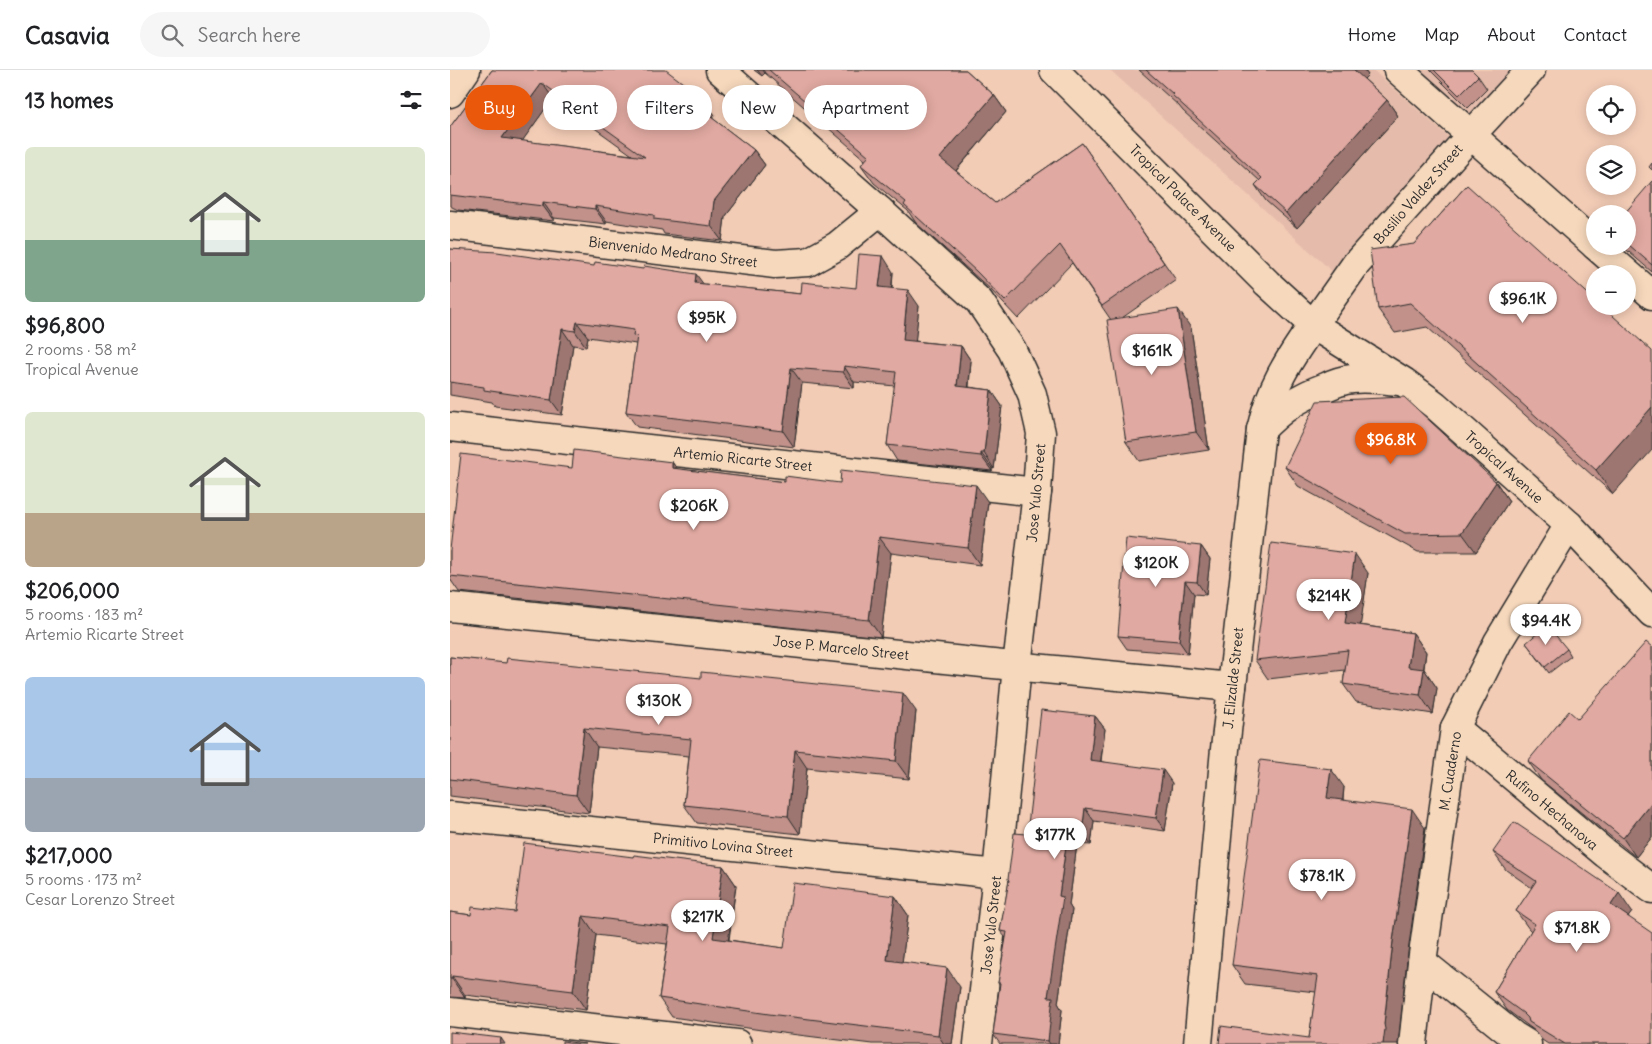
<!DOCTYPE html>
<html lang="en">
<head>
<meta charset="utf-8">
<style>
	:root { --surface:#fff; --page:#f6f6f6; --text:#202124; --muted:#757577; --line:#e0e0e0; --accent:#ea580c }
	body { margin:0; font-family:Delius,sans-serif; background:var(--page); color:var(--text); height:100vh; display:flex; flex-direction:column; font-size:19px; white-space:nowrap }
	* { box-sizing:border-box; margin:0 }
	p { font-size:16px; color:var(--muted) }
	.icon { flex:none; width:28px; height:28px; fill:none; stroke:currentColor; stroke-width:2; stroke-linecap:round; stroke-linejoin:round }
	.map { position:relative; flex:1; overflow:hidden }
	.panel { display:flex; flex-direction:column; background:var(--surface); width:450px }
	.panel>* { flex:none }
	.guide { position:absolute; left:15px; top:15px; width:475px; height:45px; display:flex; gap:10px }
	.fabs { position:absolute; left:1136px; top:15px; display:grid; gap:10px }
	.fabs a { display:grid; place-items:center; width:50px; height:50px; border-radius:50%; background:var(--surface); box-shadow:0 2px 12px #0003; font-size:25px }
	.price { position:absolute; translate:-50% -42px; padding:0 11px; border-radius:18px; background:#fff; color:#222; font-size:16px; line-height:32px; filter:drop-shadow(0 1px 2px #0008) }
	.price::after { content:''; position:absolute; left:50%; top:30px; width:15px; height:11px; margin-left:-8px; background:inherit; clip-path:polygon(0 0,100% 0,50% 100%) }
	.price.selected { background:var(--accent); color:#fff }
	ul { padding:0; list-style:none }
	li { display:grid; align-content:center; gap:10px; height:265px; padding:0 25px }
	li span { display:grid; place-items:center; height:155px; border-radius:8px; color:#555 }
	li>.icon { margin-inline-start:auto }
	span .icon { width:90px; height:90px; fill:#fffc; stroke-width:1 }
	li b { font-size:21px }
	h2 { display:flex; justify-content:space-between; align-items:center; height:60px; padding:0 25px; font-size:21px }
	.pill { padding:0 18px; border-radius:22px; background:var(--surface); box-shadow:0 2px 12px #0003; font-size:18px; line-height:45px }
	.pill.selected { background:var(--accent); color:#fff }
	header { display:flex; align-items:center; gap:30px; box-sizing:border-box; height:70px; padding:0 25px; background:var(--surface); border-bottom:1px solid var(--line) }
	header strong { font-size:24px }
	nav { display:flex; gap:28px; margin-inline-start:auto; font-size:18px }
	.search { width:350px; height:45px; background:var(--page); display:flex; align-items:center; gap:12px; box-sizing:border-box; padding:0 18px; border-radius:28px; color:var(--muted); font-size:19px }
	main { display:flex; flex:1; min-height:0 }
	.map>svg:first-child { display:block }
	.built { fill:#e5bcab }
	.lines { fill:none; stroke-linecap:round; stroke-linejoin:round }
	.street-casing { stroke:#2b2b2b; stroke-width:31 }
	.secondary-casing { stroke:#2b2b2b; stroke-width:31 }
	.street { stroke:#f6d8bc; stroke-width:28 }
	.secondary { stroke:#f6d8bc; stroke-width:28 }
	.wall { fill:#c1918a; stroke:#2b2b2b; fill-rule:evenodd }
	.shaded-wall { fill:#9d7671; stroke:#2b2b2b }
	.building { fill:#e0a9a1; stroke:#2b2b2b; fill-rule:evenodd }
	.labels { text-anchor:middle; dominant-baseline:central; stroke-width:4.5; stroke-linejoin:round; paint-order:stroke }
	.street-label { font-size:14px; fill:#2b2b2b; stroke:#f6d8bc }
</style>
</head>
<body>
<header>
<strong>Casavia</strong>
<div class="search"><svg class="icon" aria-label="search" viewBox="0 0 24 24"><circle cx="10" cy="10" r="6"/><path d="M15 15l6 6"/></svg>Search here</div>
<nav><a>Home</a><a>Map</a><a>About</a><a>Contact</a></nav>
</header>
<main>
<section class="panel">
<h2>13 homes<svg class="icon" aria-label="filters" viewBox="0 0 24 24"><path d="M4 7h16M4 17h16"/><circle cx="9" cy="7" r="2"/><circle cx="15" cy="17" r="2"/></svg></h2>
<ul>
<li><span style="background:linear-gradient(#dfe7d0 60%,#7fa58c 0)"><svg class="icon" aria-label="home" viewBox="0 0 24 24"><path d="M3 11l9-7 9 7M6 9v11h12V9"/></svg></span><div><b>$96,800</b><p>2 rooms · 58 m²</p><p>Tropical Avenue</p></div></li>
<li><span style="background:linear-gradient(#dfe7d0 65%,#b9a48a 0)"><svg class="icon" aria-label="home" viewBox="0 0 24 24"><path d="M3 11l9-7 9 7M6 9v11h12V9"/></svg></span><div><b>$206,000</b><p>5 rooms · 183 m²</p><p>Artemio Ricarte Street</p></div></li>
<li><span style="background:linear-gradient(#a9c7e8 65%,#9aa5b1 0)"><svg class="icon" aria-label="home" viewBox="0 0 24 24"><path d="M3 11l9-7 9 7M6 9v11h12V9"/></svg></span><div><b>$217,000</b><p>5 rooms · 173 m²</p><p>Cesar Lorenzo Street</p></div></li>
</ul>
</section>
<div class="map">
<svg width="1202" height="974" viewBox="0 0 1202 974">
	<rect width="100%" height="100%" fill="#f3ccb6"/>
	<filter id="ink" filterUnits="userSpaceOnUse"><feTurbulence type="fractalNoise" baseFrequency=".02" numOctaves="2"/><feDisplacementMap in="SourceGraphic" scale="10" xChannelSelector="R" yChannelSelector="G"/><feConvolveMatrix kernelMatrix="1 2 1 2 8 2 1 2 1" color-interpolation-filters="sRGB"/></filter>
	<g filter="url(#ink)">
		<g class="built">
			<path d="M660,0H923L1003,71L885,204Z"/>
			<path d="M965,0H1061L1019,49Z"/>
		</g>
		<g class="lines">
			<defs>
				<g id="street">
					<path d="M270,0L430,141L529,231L562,280L582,324L591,363L587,422L567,596L547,804L528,974"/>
					<path d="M604,0L817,213L863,255L906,194L1021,65L1081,0"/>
					<path d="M948,0L1145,175"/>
					<path d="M0,23L16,0"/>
					<path d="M0,155L325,194L358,192L387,176L430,141"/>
					<path d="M1146,176L1202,225"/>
					<path d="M0,357L587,422"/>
					<path d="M0,537L533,593L782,617"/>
					<path d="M1005,658L1156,784L1202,819"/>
					<path d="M0,746L547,804"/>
					<path d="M972,892L1064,966L1077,974"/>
					<path d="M0,942L287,974"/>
					<path d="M963,974L972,892L1005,658L1048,572L1119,455"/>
				</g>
				<g id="secondary">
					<path d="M811,360C831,339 849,327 876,317C884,313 893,310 902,309C918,307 934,310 949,311"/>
					<path d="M748,974L775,679L811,360C820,318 839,289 863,255L954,312L985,335L1119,455L1202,543"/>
				</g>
			</defs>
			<use href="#street" class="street-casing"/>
			<use href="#secondary" class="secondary-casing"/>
			<use href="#street" class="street"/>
			<use href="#secondary" class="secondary"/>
		</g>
		<g class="wall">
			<path d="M42,0L265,45L262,48L304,80L315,95L275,147L272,171L214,164L212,160L156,151V154L104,148V151L8,140L0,136V57ZM103,28L182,85L72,71Z"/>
			<path d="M304,0H516L544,25L556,42L506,101L545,133L632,73L726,210L672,248L741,258L759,380L689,391L676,372L661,250L622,193L568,249L540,219L466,153L458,141L424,113L411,95L415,90L315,3L312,6Z"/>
			<path d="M689,0H914L918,5L914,9L937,30L948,46L847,158L816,131L805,115L810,111L733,41L729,36Z"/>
			<path d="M980,0H1022L1028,6L1037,19L1018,38Z"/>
			<path d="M1202,111V202L1172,176H1178V144Z"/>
			<path d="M1017,115L1163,424L977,257L945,263L928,239L964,174Z"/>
			<path d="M0,179L253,214L351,224L406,218L443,202L442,219L469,236L465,271L511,276L521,291L519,317L541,320L552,336L544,399L542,398V401L447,391L437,375L445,316L404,312V318L352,313L344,377L187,357L176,342L186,274L138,267L136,277L123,275L112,345L45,336L42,332L0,325Z"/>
			<path d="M222,392L227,399L335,412L538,432L530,495L441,483L431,567L9,522L0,509V480L122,398Z"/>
			<path d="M835,397L1046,412L1059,431L1026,482H968L848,416Z"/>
			<path d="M751,476L760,489L756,525L744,524L738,584L677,579L668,566Z"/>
			<path d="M918,503L910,555L963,563L976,582L974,599L987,618L983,644L906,632L893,614L895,600L818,609L805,590Z"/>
			<path d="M1076,573L1117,579L1121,586L1099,603Z"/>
			<path d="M1202,577V767L1186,787L1091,710L1078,691L1128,649Z"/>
			<path d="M0,587L466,641L459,709L357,698L350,764L247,753L234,735L239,686L147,677L139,743L0,726Z"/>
			<path d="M645,646L655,659L651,691L722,713L715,761L644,751L641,775L627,774L619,835L622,840L608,933L612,940L608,974H550L543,964L549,915L548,913L556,868L550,861L559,811L558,809L577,764Z"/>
			<path d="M894,717L893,730L975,758L957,890L947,972L859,968L866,922L795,914L782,895Z"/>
			<path d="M1043,782L1182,842L1178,847L1202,974H1098L1092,970L1085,961L1057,940L1044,922L1081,861L1079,859L1066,841L1082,818L1056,800Z"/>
			<path d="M183,787L273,796L286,815L279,870L334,878L445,826L458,845L452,892L510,917L502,974H422L332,963L222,947L209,928L217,874L146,865L136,940L15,925V928L0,927V842L21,845L65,842Z"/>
		</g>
		<g class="shaded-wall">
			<path d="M307,0H313L315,3L312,6Z"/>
			<path d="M903,0H914L918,5L911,12Z"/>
			<path d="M92,13L103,28L63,84L52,68Z"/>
			<path d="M544,25L556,42L502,105L490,88Z"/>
			<path d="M254,29L265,45L259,52L248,37Z"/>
			<path d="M937,30L948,46L847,158L836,143Z"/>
			<path d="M304,80L315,95L275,147L272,171L261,156L264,131Z"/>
			<path d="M93,132L104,148V151L93,136Z"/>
			<path d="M145,136L156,151V154L145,139Z"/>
			<path d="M433,186L443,202L440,233L429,217Z"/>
			<path d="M246,204L257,219L245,213Z"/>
			<path d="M458,220L469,236L464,285L453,270Z"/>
			<path d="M728,239L741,258L759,380L746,362Z"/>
			<path d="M127,252L138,267L136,277L125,261Z"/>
			<path d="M112,259L123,275L112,345L101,330Z"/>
			<path d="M511,276L521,291L517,331L507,316Z"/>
			<path d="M394,296L404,312V318L393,302Z"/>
			<path d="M341,298L352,313L344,377L333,361Z"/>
			<path d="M541,320L552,336L544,399L534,383Z"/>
			<path d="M1202,337V380L1163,424L1146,400Z"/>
			<path d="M531,383L542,398V401L531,386Z"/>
			<path d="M222,392L234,409L222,398Z"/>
			<path d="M1046,412L1059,431L1026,482L1012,463Z"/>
			<path d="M526,415L538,432L530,495L518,478Z"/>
			<path d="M429,467L441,483L431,567L419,550Z"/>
			<path d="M751,476L760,489L756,525L747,512Z"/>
			<path d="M905,484L918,503L908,572L895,553Z"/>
			<path d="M735,511L744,524L738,584L729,571Z"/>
			<path d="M963,563L976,582L971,616L958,597Z"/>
			<path d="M974,599L987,618L983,644L970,625Z"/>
			<path d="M453,623L466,641L459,709L446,691Z"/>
			<path d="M645,646L655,659L649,703L640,690Z"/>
			<path d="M134,658L147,677L139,743L126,725Z"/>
			<path d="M345,680L357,698L350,764L338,746Z"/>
			<path d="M881,699L894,717L891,747L877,728Z"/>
			<path d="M713,700L722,713L715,761L706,748Z"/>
			<path d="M1202,732V767L1186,787L1173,768Z"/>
			<path d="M635,738L644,751L641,775L632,763Z"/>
			<path d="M962,739L975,758L957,890L948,974H933L934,954L943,871Z"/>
			<path d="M618,761L627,774L619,835L622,840L608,933L612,940L608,974H600L598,971V927L609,826Z"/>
			<path d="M273,796L286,815L276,887L263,868Z"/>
			<path d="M1169,823L1182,842L1174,853L1161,835Z"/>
			<path d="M445,826L458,845L450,909L437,890Z"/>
			<path d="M133,846L146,865L136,940L123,921Z"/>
			<path d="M497,898L510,917L502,974H494L488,965Z"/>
			<path d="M2,906L15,925V928L2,909Z"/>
			<path d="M51,968L55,974H50Z"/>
		</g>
		<g class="building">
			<path d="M42,0H216L254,29L248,37L304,80L264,131L261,156L204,149V145L145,136V139L93,132V136L0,125V57ZM92,13L195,87L52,68Z"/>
			<path d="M319,0H516L544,25L490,88L545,133L632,73L714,193L652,236L610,175L555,231L527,202L454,135L456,132L411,95L419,86Z"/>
			<path d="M696,0H904L937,30L836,143L805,115L812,108L722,25L723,24Z"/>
			<path d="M984,0H1022L1028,6L1009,25Z"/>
			<path d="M1202,93V100L1199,97Z"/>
			<path d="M1202,111V195L1178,174V144H1174Z"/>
			<path d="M1017,115L1145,230V236H1152L1202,281V337L1146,400L960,233L928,239L920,180L964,174Z"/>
			<path d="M0,179L47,182L144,196L145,192L193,199L194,196L246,204L245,213L351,224L352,212L406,218L409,184L433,186L429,217L458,220L453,270L511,276L507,316L541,320L534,383H531V386L437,375L446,302L394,296L393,302L341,298L333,361L176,342L187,266L183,265L184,260L127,252L125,261L112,259L101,330L34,320V317L0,312Z"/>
			<path d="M728,239L746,362L676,372L657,250Z"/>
			<path d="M954,327L1046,412L1012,463L955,464L835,397L867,331Z"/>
			<path d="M124,380L222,392V398L335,412V406L390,413L391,400L526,415L518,478L429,467L419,550L0,506V480L11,384L122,398Z"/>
			<path d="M676,468L751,476L747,512L735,511L729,571L668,566Z"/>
			<path d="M821,473L905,484L895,553L963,563L958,597L974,599L970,625L893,614L898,580L805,590Z"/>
			<path d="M1097,555L1117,579L1095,597L1076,573Z"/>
			<path d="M1196,572L1202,577V732L1173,768L1078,691L1119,641L1128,649Z"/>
			<path d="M0,587L56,593L57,588L251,608V602L453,623L446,691L345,680L338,746L234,735L241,669L134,658L126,725L0,709Z"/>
			<path d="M591,640L645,646L640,690L713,700L706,748L635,738L632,763L618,761L609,826L613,827L598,927H603L598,971L543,964L550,913H548L557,862L550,861L559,810L558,809L564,763L577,764Z"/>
			<path d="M810,690L881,699L877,728L962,739L943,871L934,954L935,959L933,974H769L771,956L859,968L868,906L782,895Z"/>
			<path d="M1064,752L1169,823L1161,835L1202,863V974H1115L1079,952L1078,948L1073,943L1044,922L1085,854L1066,841L1086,811L1043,782Z"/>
			<path d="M74,773L183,787L184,785L273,796L263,868L334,878L343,813L445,826L437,890L497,898L488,965L319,944L209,928L220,857L133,846L123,921L2,906V909H0V842L21,845L22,837L65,842Z"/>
			<path d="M0,962L51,968L50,974H0Z"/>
			<path d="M112,971L135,974H112Z"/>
		</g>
	</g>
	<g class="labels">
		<g class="street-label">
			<text transform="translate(968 124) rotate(-49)">Basilio Valdez Street</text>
			<text transform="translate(733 128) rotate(45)">Tropical Palace Avenue</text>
			<text transform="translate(223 182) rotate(7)">Bienvenido Medrano Street</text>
			<text transform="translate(293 389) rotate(6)">Artemio Ricarte Street</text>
			<text transform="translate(1054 397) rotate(42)">Tropical Avenue</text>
			<text transform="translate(586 423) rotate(-85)">Jose Yulo Street</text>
			<text transform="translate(391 578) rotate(6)">Jose P. Marcelo Street</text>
			<text transform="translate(783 608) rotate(-84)">J. Elizalde Street</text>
			<text transform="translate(1000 701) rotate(-81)">M. Cuaderno</text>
			<text transform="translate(1102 740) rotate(40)">Rufino Hechanova</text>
			<text transform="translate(273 775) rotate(6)">Primitivo Lovina Street</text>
			<text transform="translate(541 855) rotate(-84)">Jose Yulo Street</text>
		</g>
	</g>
</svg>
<div class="fabs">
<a><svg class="icon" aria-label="locate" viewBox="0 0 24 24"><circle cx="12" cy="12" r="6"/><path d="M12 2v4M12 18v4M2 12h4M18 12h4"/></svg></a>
<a><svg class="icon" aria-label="layers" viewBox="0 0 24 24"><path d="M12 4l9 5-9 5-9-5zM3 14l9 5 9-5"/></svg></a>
<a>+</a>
<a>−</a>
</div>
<b class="price" style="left:1073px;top:254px">$96.1K</b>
<b class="price" style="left:257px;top:273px">$95K</b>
<b class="price" style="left:702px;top:306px">$161K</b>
<b class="price selected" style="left:941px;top:395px">$96.8K</b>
<b class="price" style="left:244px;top:461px">$206K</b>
<b class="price" style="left:706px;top:518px">$120K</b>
<b class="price" style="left:879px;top:551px">$214K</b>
<b class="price" style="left:1096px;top:576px">$94.4K</b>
<b class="price" style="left:209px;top:656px">$130K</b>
<b class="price" style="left:605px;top:790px">$177K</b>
<b class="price" style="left:872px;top:831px">$78.1K</b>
<b class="price" style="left:253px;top:872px">$217K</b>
<b class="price" style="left:1127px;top:883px">$71.8K</b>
<div class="guide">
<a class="pill selected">Buy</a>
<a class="pill">Rent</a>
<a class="pill">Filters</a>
<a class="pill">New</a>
<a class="pill">Apartment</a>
</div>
</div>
</main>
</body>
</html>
